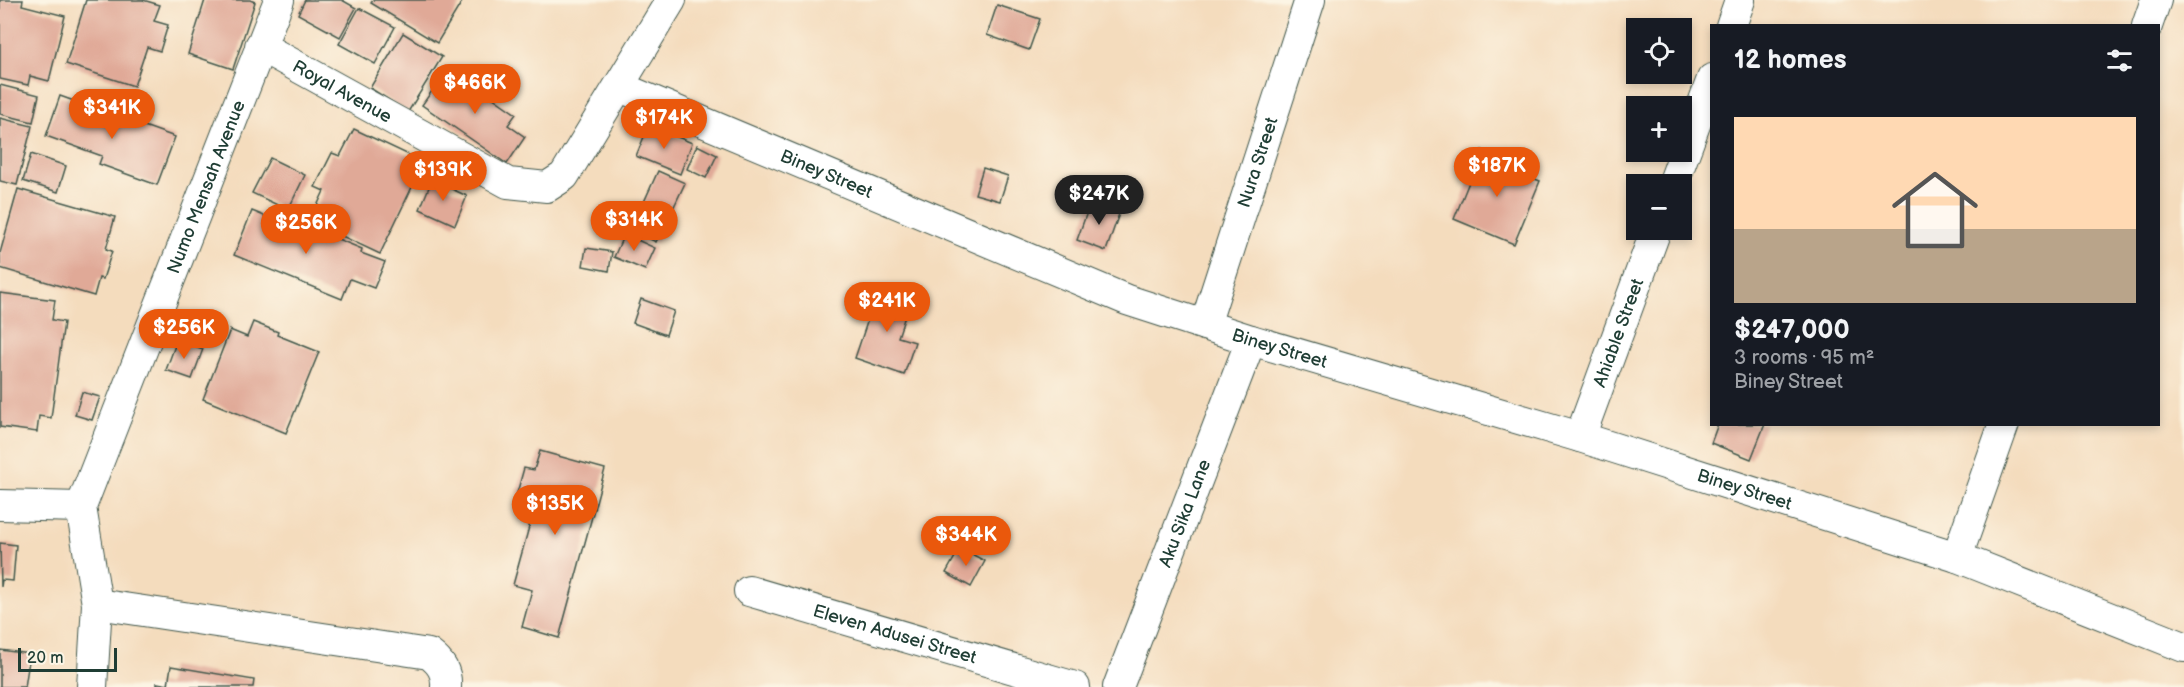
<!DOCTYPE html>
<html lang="en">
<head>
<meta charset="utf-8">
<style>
	:root { --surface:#171b24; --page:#242831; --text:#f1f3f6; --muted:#9ea1a6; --line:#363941; --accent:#ea580c }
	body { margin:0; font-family:"Balsamiq Sans",sans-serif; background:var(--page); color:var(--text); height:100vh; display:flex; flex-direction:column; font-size:22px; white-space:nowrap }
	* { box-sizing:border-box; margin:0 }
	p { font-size:20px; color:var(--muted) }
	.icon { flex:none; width:33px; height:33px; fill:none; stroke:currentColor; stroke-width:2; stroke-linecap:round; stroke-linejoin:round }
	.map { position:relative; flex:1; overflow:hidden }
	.side { position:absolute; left:1710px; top:24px; width:450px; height:402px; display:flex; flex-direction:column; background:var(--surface); border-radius:0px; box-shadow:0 3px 9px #0003 }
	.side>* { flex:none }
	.tools { position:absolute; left:1626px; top:18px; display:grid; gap:12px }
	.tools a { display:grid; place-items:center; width:66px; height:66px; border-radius:0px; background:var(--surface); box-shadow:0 3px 9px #0003; font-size:30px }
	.scale { position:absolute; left:18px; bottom:15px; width:99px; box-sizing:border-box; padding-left:6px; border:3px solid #1f3d34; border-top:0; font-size:16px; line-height:21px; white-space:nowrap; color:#1f3d34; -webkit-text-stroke:4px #fcf5e5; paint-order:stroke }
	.price { position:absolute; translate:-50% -51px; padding:0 14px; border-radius:21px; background:var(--accent); color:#fff; font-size:20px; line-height:39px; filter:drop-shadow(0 2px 3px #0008) }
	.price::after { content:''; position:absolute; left:50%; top:36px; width:18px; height:14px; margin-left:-9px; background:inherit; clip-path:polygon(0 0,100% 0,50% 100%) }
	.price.active { background:#222; color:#fff }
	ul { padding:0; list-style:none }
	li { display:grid; align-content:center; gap:12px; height:318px; padding:0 24px }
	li+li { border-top:2px solid var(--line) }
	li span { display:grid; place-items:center; height:186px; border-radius:0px; color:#555 }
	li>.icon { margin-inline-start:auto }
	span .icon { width:108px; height:108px; fill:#fffc; stroke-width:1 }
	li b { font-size:26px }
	h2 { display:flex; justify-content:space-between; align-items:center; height:72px; padding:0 24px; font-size:26px }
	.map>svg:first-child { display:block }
	.building { fill:#e0a997 }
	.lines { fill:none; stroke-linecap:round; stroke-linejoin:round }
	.minor-casing { stroke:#3f5549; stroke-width:32 }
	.minor { stroke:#fff; stroke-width:30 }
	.labels { text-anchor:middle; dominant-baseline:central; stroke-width:6; stroke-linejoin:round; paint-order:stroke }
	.street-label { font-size:18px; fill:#1f3d34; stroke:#fcf5e5 }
</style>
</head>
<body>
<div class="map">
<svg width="2184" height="687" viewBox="0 0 2184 687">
	<rect width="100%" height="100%" fill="#fcf5e5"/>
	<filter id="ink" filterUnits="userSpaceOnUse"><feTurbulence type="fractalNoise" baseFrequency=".0167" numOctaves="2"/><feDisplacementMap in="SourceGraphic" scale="12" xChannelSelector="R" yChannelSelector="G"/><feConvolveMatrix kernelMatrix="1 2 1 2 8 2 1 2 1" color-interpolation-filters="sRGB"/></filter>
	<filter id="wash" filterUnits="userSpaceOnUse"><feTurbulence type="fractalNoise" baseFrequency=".008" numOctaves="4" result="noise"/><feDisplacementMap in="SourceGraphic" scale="24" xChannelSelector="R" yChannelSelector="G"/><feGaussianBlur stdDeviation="1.35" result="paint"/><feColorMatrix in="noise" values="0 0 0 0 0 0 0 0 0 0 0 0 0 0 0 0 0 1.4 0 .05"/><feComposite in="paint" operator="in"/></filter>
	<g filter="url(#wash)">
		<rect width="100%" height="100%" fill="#f4dcbd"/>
		<g id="blocks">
			<g class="building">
				<path d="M0,0H23L22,5L65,16L49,81L30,76L28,85L0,79Z"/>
				<path d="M86,0H143L160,5L154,21L168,25L160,51L147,47L134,86L66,64Z"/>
				<path d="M205,0H250L255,2L233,69L188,54Z"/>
				<path d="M305,0H342L356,8L340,37L298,14Z"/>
				<path d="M373,0H463L437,43L371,3Z"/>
				<path d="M997,5L1040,19L1029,50L987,35Z"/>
				<path d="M359,8L395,27L375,64L339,44Z"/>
				<path d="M403,33L442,57L408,112L370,88Z"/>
				<path d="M449,67L516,114L508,125L525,137L507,164L422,105Z"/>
				<path d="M0,85L39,95L33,122L0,114Z"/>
				<path d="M60,96L175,137L157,185L99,164L102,156L46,136Z"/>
				<path d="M0,118L32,126L17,185L0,181Z"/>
				<path d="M649,125L692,143L680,174L636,156Z"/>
				<path d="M354,129L424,162L380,254L310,221L324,191L315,187L332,153L340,156Z"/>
				<path d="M697,145L717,155L706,178L687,169Z"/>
				<path d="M1482,150L1520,166L1517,172L1540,181L1514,244L1454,219Z"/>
				<path d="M31,154L66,166L58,192L23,181Z"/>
				<path d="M270,158L305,175L288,210L252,193Z"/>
				<path d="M983,168L1008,176L1000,201L975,194Z"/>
				<path d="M658,171L685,183L670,215L644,202Z"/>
				<path d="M432,180L467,196L455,225L420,209Z"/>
				<path d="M18,189L115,217L106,249L112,251L103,279L99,278L94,296L0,268V253Z"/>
				<path d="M1091,201L1120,211L1106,251L1077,240Z"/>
				<path d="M645,208L667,220L656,242L633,231Z"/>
				<path d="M252,211L274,220L277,214L362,249L361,253L385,262L374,288L350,279L342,299L234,255Z"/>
				<path d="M624,234L655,248L645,270L614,257Z"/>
				<path d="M586,248L612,252L609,271L583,266Z"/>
				<path d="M879,287L911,298L898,337L915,342L904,375L855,358Z"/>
				<path d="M0,293L55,300L52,320L64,322L51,418L39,416L37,432L0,427Z"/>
				<path d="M641,299L674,311L666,335L633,323Z"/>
				<path d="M253,322L278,332L277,335L319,352L286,433L203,399L230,330L247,337Z"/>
				<path d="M177,340L203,349L192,379L166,370Z"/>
				<path d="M82,392L100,397L92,420L75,415Z"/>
				<path d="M1718,424H1765L1751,459L1711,443Z"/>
				<path d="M540,451L605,469L559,638L522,627L532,590L513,585L537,498L517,493L524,468L534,470Z"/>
				<path d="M0,543L16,545L13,581L2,580L1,587Z"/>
				<path d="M960,548L985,561L971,587L946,573Z"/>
				<path d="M0,650L30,654L25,687H0Z"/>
				<path d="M171,666L254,680L253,687H157V683L168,685Z"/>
			</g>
		</g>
	</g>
	<g filter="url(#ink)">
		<use href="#blocks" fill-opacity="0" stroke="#3f5549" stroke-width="1.5"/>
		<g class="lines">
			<defs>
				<g id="minor">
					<path d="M1731,26L1740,0"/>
					<path d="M2147,26L2156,0"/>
					<path id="s1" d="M260,46L508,183L547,187L564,176L671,0"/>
					<path id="s2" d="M620,87L1127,300L1251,340L1580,437L1957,557L2184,647"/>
					<path d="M1673,184L1712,79"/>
					<path id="s3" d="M1205,325L1310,0"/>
					<path id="s4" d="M1580,437L1656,230"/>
					<path d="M0,505L81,507"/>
					<path d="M1957,557L2004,424"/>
					<path id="s5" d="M749,591L1075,687"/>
					<path d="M97,604L429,654C441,663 447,672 446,687"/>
					<path id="s6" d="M92,687L97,604L81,507L279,0"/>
					<path id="s7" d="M1118,687L1251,340"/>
				</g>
			</defs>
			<use href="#minor" class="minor-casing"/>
			<use href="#minor" class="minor"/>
		</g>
	</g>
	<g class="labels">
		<g class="street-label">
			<text stroke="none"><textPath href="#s1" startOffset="94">Royal Avenue</textPath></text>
			<text stroke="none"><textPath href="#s3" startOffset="171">Nura Street</textPath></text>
			<text stroke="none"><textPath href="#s2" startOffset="224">Biney Street</textPath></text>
			<text stroke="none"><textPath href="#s6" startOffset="525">Numo Mensah Avenue</textPath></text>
			<text stroke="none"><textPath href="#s4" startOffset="111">Ahiable Street</textPath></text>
			<text stroke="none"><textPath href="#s2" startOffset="710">Biney Street</textPath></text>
			<text stroke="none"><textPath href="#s2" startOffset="1196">Biney Street</textPath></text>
			<text stroke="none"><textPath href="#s7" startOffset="186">Aku Sika Lane</textPath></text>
			<text stroke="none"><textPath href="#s5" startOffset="152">Eleven Adusei Street</textPath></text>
		</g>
	</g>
</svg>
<div class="tools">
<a><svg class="icon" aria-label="locate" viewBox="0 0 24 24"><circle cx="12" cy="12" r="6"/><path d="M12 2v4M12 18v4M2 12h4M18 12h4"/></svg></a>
<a>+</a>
<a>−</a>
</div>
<div class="scale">20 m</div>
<b class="price" style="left:475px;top:115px">$466K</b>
<b class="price" style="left:112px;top:140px">$341K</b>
<b class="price" style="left:664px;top:150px">$174K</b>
<b class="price" style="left:1497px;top:198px">$187K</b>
<b class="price" style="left:443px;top:202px">$139K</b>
<b class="price active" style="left:1099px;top:226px">$247K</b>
<b class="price" style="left:634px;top:252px">$314K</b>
<b class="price" style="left:306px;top:255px">$256K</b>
<b class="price" style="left:887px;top:333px">$241K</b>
<b class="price" style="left:184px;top:360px">$256K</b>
<b class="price" style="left:555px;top:536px">$135K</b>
<b class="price" style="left:966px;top:567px">$344K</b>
<section class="side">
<h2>12 homes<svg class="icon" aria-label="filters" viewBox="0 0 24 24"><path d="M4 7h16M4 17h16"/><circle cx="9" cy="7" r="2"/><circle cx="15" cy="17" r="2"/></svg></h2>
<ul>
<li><span style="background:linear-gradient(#ffd9b3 60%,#b9a48a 0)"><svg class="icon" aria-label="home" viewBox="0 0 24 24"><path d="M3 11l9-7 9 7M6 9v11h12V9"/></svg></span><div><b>$247,000</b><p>3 rooms · 95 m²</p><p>Biney Street</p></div></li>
</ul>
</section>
</div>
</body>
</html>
